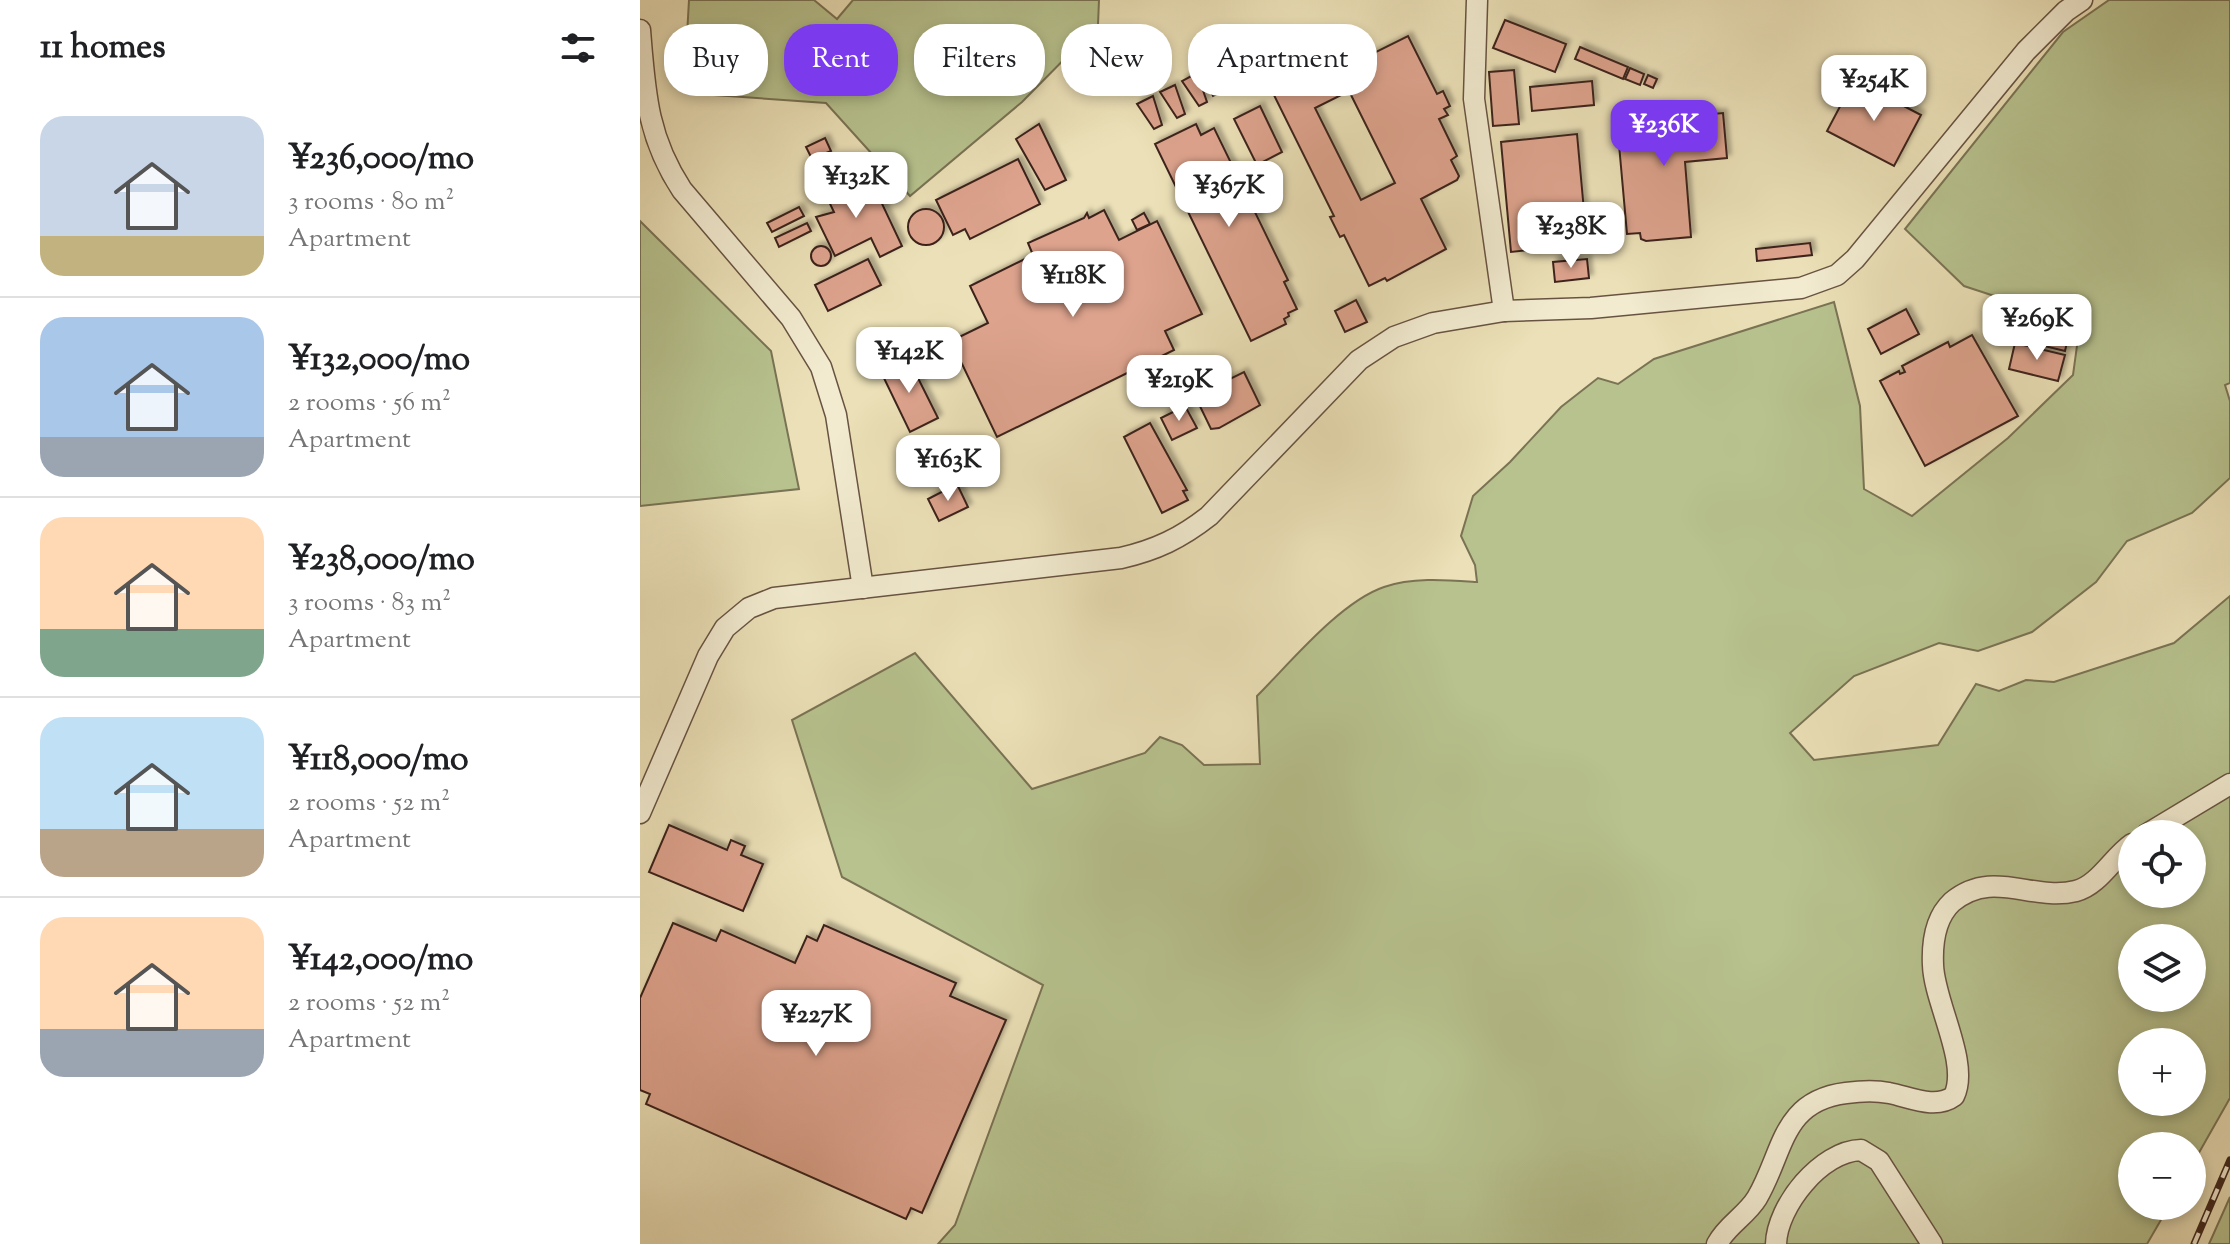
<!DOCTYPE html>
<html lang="en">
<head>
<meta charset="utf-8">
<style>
	:root { --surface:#fff; --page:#f2f2f2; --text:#202124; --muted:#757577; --line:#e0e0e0; --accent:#7c3aed }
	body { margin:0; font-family:"Sorts Mill Goudy",serif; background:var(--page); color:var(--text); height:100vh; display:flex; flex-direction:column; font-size:30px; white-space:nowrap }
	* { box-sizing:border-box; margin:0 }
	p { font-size:26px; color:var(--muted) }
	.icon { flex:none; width:44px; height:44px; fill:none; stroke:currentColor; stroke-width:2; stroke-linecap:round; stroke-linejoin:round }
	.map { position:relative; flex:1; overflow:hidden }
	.panel { display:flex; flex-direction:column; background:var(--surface); width:640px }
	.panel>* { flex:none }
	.guide { position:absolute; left:24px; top:24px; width:760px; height:72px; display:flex; gap:16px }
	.fabs { position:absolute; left:1478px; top:820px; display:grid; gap:16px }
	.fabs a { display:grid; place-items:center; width:88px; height:88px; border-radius:50%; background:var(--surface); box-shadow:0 4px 12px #0003; font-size:40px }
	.price { position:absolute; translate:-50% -68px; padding:0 18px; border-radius:16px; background:#fff; color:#222; font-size:26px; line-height:52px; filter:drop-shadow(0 2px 4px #0008) }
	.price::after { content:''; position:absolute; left:50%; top:48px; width:24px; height:18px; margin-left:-12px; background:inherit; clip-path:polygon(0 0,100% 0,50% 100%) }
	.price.on { background:var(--accent); color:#fff }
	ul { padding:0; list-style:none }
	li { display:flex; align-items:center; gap:24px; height:200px; padding:0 40px }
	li+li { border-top:2px solid var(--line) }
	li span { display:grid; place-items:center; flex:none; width:224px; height:160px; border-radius:24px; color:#555 }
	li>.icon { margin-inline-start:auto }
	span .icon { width:96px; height:96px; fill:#fffc; stroke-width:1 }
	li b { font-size:34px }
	h2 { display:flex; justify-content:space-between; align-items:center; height:96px; padding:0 40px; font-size:34px }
	.chip { padding:0 28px; border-radius:32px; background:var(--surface); box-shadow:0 4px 12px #0003; font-size:28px; line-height:72px }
	.chip.on { background:var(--accent); color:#fff }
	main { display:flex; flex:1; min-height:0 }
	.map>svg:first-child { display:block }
	.green { fill:#b7c28e; stroke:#7a7354; stroke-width:2; fill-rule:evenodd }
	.building { fill:#dda38d; stroke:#3c241b; stroke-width:2; fill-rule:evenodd; filter:url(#shadow) }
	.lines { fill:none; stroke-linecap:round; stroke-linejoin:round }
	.minor-casing { stroke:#685342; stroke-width:23 }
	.minor { stroke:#f2ebd0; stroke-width:20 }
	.rail-casing { stroke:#3c241b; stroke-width:7 }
	.rail { stroke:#f2ebd0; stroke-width:4; stroke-dasharray:12; stroke-linecap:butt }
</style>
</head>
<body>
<main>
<section class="panel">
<h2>11 homes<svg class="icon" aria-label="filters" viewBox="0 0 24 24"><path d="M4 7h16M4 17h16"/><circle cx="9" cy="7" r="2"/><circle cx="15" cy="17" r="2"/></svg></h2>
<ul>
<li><span style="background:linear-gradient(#c9d6e8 75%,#c2b280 0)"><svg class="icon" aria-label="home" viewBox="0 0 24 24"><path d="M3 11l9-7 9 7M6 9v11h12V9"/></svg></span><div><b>¥236,000/mo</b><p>3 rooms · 80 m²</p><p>Apartment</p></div></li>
<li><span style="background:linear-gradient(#a9c7e8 75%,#9aa5b1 0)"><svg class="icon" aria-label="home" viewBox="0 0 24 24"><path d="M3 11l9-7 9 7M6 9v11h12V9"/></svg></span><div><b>¥132,000/mo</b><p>2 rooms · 56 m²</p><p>Apartment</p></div></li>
<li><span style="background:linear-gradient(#ffd9b3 70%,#7fa58c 0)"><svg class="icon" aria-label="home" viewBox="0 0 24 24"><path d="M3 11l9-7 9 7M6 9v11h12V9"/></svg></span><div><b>¥238,000/mo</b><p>3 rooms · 83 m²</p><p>Apartment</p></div></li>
<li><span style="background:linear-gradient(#bfe0f5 70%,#b9a48a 0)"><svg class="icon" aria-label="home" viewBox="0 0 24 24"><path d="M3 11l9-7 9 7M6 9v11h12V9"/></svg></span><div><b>¥118,000/mo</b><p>2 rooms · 52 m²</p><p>Apartment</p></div></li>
<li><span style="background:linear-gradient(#ffd9b3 70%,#9aa5b1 0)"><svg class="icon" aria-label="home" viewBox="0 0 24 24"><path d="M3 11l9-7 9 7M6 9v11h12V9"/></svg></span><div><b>¥142,000/mo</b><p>2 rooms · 52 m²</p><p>Apartment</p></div></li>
</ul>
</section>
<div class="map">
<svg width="1590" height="1244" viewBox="0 0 1590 1244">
	<defs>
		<filter id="shadow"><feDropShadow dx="4" dy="-4" stdDeviation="2" flood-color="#0004"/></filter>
	</defs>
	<rect width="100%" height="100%" fill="#ebe0b7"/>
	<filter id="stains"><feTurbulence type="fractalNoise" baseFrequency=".0025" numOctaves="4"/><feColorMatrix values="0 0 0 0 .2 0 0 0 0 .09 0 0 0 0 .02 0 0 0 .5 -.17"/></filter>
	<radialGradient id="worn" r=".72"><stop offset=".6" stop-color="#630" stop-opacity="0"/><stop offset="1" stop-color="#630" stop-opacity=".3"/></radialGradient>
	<g class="green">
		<path d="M49,0H174L197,19L213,0H459L458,25L382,102L270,196L186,103L74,95L46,53Z"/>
		<path d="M1469,0H1590V383L1585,385L1590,401V478L1552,513L1487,541L1456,582L1392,632L1338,651L1299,643L1214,676L1150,733L1174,760L1298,745L1336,684L1359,691L1386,680L1414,682L1534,643L1590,596V1098L1552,1165V1146H1492V1206H1529L1507,1244H298L315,1225L403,985L202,877L152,720L275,653L392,789L505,753L520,737L542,745L564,765L620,764L617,696C650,663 700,602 744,587C773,577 807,580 837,582L835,565L821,536L833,496L870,462L921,407L958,378L978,384L1014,359L1194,302L1220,406L1224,489L1272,516L1368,438L1433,375L1440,324L1324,286L1265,229L1423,32ZM1492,834H1552V894H1492ZM1492,938H1552V998H1492ZM1492,1042H1552V1102H1492Z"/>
		<path d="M0,221L131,351L159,489L0,506Z"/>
		<path d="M1590,1197V1244H1569Z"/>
	</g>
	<g class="building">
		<path d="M865,20L926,44L915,72L853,48Z"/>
		<path d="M699,32L714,63L768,36L797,94L803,91L810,106L804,109L808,115L799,119L817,156L811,160L819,176L817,180L781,199L806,249L747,281L745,278L729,286L704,235L700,237L690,217L694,216L622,71ZM709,91L755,183L721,200L675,108Z"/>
		<path d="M940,47L988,67L983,79L935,59Z"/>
		<path d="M990,68L1004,74L1000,85L985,79Z"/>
		<path d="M874,70L879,124L853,126L849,72Z"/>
		<path d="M574,72L583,91L573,96L564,76Z"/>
		<path d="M557,73L567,102L559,106L542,81Z"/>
		<path d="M1008,75L1017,79L1013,88L1004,84Z"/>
		<path d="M1214,80L1281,115L1254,166L1187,131Z"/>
		<path d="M952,81L954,105L892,111L890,87Z"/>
		<path d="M535,85L545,114L537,118L520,92Z"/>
		<path d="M513,96L522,125L514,129L497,104Z"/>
		<path d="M620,106L642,152L617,165L594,119Z"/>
		<path d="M1030,107L1031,118L1083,113L1087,158L1045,162L1051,237L1006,241L1001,239L1000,233L987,234L977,122L990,121L989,114L1001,113V109Z"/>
		<path d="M399,124L426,180L405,190L376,139Z"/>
		<path d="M556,124L561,135L574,128L648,280L644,282L657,309L648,313L649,316L644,319L646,324L611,341L515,144Z"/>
		<path d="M937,134L947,244L871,252L861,142Z"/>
		<path d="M185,138L191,151L172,159L166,147Z"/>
		<path d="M378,159L400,204L330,239L325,229L313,235L296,200Z"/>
		<path d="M202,172L214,205L237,193L262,246L240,257L231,238L195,256L176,217L194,212L180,183Z"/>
		<path d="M159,207L164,216L132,232L127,223Z"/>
		<circle cx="286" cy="227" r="18"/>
		<path d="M464,210L479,240L517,221L562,314L525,331L534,350L357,437L311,341L348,323L330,286L393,255L388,243L444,218L447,213L449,218Z"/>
		<path d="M504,213L510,224L497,230L492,220Z"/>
		<path d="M167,223L171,231L139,247L135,238Z"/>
		<path d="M1170,243L1172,255L1117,261L1116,249Z"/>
		<circle cx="181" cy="256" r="10"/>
		<path d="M228,259L241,285L188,311L175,285Z"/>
		<path d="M947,259L949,278L915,282L913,262Z"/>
		<path d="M716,300L727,322L705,332L695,311Z"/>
		<path d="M1266,309L1279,334L1241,354L1228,329Z"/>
		<path d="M1382,313L1431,325L1425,351L1376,339Z"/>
		<path d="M1332,335L1378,416L1285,466L1240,381L1259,371L1260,374L1265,372L1262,366L1308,342L1310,347Z"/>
		<path d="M1375,343L1425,355L1418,381L1369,369Z"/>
		<path d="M268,358L298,418L270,432L241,372Z"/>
		<path d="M604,372L620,405L579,428L571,429L555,396Z"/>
		<path d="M545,406L557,428L532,440L521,418Z"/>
		<path d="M510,423L547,490L543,491L548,500L522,513L484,437Z"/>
		<path d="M317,484L328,507L299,521L288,499Z"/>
		<path d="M29,825L87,850L91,840L105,846L101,855L123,864L103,911L9,872Z"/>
		<path d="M33,923L76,941L81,930L155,963L167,936L177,941L184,925L316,983L310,996L366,1020L282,1213L271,1208L266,1219L6,1104L10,1094L0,1090V998Z"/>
	</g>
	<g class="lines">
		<defs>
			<g id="minor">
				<path d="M837,0L834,99L864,311"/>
				<path d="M0,30C5,92 7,137 42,190L151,318L181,367L196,415L223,588"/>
				<path d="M0,813L68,656L85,628L109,608L134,598L481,558C516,550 541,538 569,516L719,360L754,337L793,323L864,311L951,308L1161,288L1197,275L1215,259L1386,51L1426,11L1442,0"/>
				<path d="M1507,834L1590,784"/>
				<path d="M1077,1244C1087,1225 1106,1216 1117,1198C1144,1152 1141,1101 1206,1093C1220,1091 1235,1090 1249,1093C1270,1097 1295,1110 1314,1096C1330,1063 1294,1002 1293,965C1292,943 1295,918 1312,902C1353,868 1392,902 1436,891C1459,885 1473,857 1492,844"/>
				<path d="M1136,1244C1137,1206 1181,1151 1221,1150L1239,1161L1292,1244"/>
			</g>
		</defs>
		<use href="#minor" class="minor-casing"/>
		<use href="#minor" class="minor"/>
		<defs>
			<path id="rail" d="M1554,1244L1590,1160"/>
		</defs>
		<use href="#rail" class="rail-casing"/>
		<use href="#rail" class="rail"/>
	</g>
	<rect width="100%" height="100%" filter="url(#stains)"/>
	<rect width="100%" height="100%" fill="url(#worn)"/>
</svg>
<div class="fabs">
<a><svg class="icon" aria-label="locate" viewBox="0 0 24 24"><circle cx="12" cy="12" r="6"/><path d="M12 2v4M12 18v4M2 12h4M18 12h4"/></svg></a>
<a><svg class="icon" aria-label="layers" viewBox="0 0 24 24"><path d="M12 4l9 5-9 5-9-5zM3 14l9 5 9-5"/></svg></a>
<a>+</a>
<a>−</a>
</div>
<b class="price" style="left:1234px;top:123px">¥254K</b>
<b class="price on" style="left:1024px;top:168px">¥236K</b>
<b class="price" style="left:216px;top:220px">¥132K</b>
<b class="price" style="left:589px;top:229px">¥367K</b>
<b class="price" style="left:931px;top:270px">¥238K</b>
<b class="price" style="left:433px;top:319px">¥118K</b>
<b class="price" style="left:1397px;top:362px">¥269K</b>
<b class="price" style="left:269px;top:395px">¥142K</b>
<b class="price" style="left:539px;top:423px">¥219K</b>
<b class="price" style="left:308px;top:503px">¥163K</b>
<b class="price" style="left:176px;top:1058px">¥227K</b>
<div class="guide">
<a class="chip">Buy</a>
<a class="chip on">Rent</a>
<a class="chip">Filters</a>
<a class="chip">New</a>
<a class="chip">Apartment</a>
</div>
</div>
</main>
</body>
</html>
